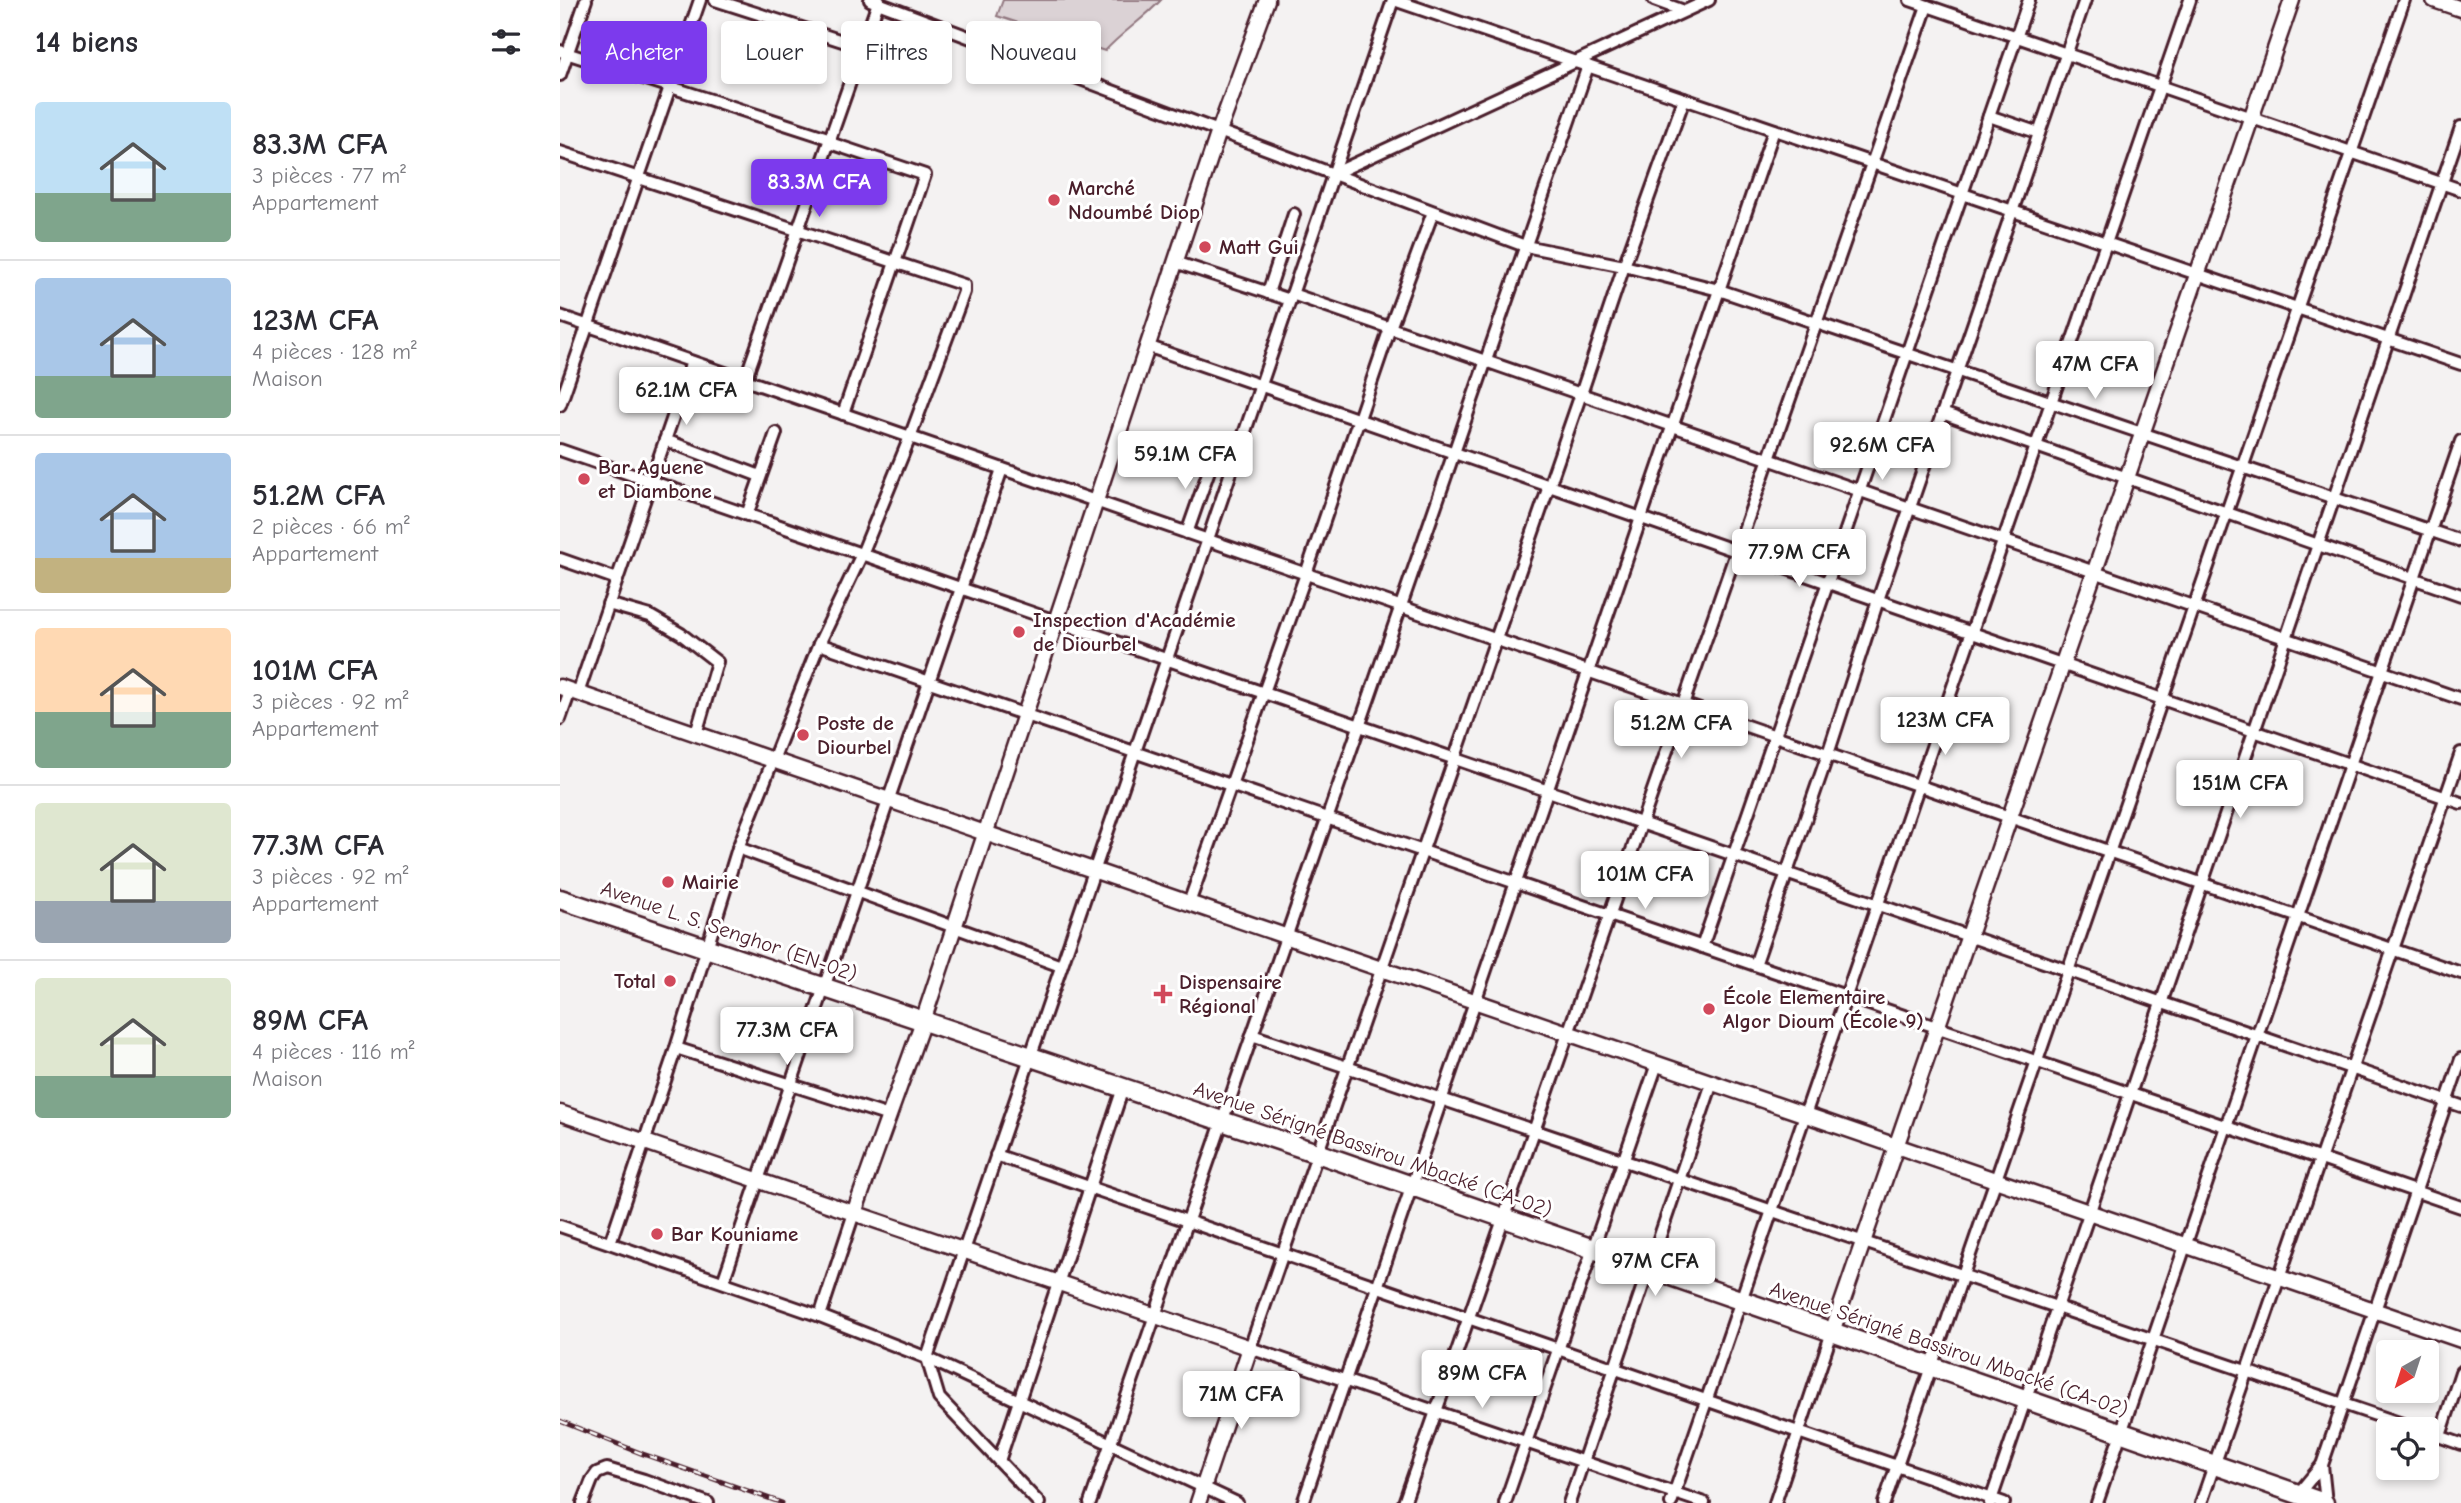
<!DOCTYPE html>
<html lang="fr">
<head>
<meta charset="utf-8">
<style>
	:root { --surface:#fff; --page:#f7f7f7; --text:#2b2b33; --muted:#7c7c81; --line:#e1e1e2; --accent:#7c3aed }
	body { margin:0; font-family:"Comic Neue",sans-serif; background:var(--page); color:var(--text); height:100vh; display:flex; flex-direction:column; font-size:26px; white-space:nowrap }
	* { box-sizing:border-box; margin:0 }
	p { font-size:23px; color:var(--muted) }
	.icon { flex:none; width:38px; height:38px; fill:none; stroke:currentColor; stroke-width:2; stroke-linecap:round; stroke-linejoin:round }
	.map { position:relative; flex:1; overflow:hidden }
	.details { display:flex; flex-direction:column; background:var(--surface); width:560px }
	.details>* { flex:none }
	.banner { position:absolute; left:21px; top:21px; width:665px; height:63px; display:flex; gap:14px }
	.needle { width:46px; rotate:219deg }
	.tools { position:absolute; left:1816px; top:1340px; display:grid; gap:14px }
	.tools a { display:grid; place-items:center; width:63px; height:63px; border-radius:7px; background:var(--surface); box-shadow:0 4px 10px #0003; font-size:35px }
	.price { position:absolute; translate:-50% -60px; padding:0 16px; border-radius:7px; background:#fff; color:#222; font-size:23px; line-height:46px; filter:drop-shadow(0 2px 4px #0008) }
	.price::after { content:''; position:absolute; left:50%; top:42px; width:21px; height:16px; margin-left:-10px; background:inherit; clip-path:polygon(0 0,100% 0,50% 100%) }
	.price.active { background:var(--accent); color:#fff }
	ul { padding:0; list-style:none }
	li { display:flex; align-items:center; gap:21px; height:175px; padding:0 35px }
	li+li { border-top:2px solid var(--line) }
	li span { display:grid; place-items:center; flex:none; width:196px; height:140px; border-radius:7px; color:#555 }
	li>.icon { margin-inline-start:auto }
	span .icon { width:84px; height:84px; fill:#fffc; stroke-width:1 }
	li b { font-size:30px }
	h2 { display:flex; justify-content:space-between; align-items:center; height:84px; padding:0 35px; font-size:30px }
	.chip { padding:0 24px; border-radius:7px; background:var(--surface); box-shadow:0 4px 10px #0003; font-size:24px; line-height:63px }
	.chip.active { background:var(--accent); color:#fff }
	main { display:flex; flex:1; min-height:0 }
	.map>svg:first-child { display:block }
	.green { fill:#dbd2d5; stroke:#927880; stroke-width:2 }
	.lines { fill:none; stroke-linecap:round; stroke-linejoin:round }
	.minor-casing { stroke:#4a1f2b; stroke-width:16 }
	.tertiary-casing { stroke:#4a1f2b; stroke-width:19 }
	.primary-casing { stroke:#4a1f2b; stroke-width:23 }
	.minor { stroke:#fff; stroke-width:10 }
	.tertiary { stroke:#fff; stroke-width:14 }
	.primary { stroke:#fff; stroke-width:18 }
	.rail-casing { stroke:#4a1f2b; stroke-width:5 }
	.rail { stroke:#fff; stroke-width:2.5; stroke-dasharray:8; stroke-linecap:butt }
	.poi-dot { fill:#d1495b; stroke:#fff; stroke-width:2.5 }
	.labels { text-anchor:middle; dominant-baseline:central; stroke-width:6; stroke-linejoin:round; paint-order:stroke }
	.poi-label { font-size:21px; font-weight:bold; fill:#4a1f2b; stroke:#fff; text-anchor:start }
	.street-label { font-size:21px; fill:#4a1f2b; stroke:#fff }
</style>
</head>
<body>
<main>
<section class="details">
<h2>14 biens<svg class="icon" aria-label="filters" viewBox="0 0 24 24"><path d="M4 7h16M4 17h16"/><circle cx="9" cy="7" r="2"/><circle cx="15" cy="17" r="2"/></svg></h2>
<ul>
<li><span style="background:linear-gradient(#bfe0f5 65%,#7fa58c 0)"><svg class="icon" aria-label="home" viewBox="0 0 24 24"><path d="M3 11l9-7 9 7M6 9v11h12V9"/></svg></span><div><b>83.3M CFA</b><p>3 pièces · 77 m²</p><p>Appartement</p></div></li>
<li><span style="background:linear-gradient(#a9c7e8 70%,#7fa58c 0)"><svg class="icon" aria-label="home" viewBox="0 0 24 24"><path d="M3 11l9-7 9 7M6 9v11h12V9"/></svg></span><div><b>123M CFA</b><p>4 pièces · 128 m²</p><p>Maison</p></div></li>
<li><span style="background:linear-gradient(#a9c7e8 75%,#c2b280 0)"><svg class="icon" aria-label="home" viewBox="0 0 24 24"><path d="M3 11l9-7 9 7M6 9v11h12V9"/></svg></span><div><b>51.2M CFA</b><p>2 pièces · 66 m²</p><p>Appartement</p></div></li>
<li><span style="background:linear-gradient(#ffd9b3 60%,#7fa58c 0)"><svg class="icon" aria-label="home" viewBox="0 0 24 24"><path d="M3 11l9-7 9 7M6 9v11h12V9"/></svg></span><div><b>101M CFA</b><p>3 pièces · 92 m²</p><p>Appartement</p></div></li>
<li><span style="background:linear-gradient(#dfe7d0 70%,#9aa5b1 0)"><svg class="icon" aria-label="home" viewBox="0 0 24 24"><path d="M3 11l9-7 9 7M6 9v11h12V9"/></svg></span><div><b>77.3M CFA</b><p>3 pièces · 92 m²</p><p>Appartement</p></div></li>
<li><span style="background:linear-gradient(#dfe7d0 70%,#7fa58c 0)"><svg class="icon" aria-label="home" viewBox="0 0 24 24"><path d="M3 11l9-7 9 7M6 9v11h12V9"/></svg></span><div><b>89M CFA</b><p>4 pièces · 116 m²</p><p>Maison</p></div></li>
</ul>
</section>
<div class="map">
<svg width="1901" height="1503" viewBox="0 0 1901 1503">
	<rect width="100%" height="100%" fill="#f4f2f2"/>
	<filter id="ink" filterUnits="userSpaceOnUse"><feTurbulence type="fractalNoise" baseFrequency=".0143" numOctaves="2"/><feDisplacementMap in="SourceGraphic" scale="14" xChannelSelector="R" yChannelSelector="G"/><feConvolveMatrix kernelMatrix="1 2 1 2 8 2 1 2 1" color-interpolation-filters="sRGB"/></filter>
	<g filter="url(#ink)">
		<path class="green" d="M443,0H601C584,19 562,32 545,51L437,16Z"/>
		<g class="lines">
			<defs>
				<g id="minor">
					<path d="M155,0L304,48"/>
					<path d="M310,0L965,246L1064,266L1159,290L1901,541"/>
					<path d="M834,0L1901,364"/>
					<path d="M1094,0L1124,11"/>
					<path d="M1350,0L1901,190"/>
					<path d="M0,51L271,139"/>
					<path d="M0,75L26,0"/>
					<path d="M1124,99L1064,266L1021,394L690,1348L1144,1503"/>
					<path d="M1429,116L1479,133"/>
					<path d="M270,143L365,175L283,414"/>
					<path d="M0,152L404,285V292L350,437L302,554L259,644L178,848L116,1048L50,1243"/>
					<path d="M773,174L1149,0"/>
					<path d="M615,262L730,300"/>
					<path d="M708,293L734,214"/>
					<path d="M732,294L1901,699"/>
					<path d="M0,316L1901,973"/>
					<path d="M587,346L1901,803"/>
					<path d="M185,380L319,0"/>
					<path d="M0,405L140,0"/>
					<path d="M1382,413L1901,595"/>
					<path d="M105,440L200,476"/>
					<path d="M612,442L673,466"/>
					<path d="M0,450L1901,1106"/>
					<path d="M187,515L216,433"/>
					<path d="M627,533L653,459"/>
					<path d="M0,559L57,579"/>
					<path d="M48,604L90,616L121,634L157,662L136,734"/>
					<path d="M259,644L1901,1207"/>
					<path d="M18,693L132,362"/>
					<path d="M0,719L10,691"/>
					<path d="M178,848L501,966"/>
					<path d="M629,903L746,574L830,328L873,212"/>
					<path d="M1142,947L1469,0"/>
					<path d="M1195,965L1268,754L1318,600L1525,0"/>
					<path d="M692,1035L1860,1430"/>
					<path d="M116,1048L329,1116"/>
					<path d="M436,1155L1444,1503"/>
					<path d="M0,1226L260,1316L367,1358L677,1503"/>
					<path d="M163,1282L442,469"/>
					<path d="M260,1316L294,1213"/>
					<path d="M1867,1432L1901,1444"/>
					<path d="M1880,1436L1901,1372"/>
					<path d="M439,1461L563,1088"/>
					<path d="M1762,1465L1766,1503"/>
					<path d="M1738,1494L1762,1465L1901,1059"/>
					<path d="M23,1503L32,1480L37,1473L47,1469L84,1480L148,1503"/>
					<path d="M479,1503L379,1398L367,1358L833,0"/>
					<path d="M530,1503L1028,66"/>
					<path d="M743,1503L1214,130"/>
					<path d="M844,1503L1367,6"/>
					<path d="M945,1503L1097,1064"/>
					<path d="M1009,1503L1152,1083"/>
					<path d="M1111,1503L1630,0"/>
					<path d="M1215,1503L1272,1332"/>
					<path d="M1324,1503L1844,0"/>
					<path d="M1430,1503L1901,127"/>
					<path d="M1537,1503L1901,441"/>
					<path d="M1641,1503L1901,753"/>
				</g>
				<g id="tertiary">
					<path d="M1874,0L1901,9"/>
					<path d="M0,687L1901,1340"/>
					<path d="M0,1113L690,1348L638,1503"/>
					<path d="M294,1213L363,1021L659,131L707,0"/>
					<path d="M1272,1332L1732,0"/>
				</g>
				<path id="primary" d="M0,899L757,1153L1764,1503"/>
			</defs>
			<use href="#minor" class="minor-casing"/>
			<use href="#tertiary" class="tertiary-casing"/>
			<use href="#primary" class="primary-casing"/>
			<use href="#minor" class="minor"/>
			<use href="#tertiary" class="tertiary"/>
			<use href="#primary" class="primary"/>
			<defs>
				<path id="rail" d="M0,1421L83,1454L222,1503"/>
			</defs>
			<use href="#rail" class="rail-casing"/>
			<use href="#rail" class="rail"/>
		</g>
	</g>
	<g class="poi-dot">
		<circle cx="494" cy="200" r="7"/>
		<circle cx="645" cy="247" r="7"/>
		<circle cx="24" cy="479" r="7"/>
		<circle cx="459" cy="632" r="7"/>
		<circle cx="243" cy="735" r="7"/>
		<circle cx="108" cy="882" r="7"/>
		<circle cx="110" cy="981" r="7"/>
		<path d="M599.5 983.5h7v7h7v7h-7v7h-7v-7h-7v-7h7z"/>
		<circle cx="1149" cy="1009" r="7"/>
		<circle cx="97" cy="1234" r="7"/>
	</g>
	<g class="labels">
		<g class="poi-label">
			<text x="508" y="188">Marché<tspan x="508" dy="24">Ndoumbé Diop</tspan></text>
			<text x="659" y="247">Matt Gui</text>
			<text x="38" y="467">Bar Aguene<tspan x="38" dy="24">et Diambone</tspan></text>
			<text x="473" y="620">Inspection d'Académie<tspan x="473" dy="24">de Diourbel</tspan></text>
			<text x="257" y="723">Poste de<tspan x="257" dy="24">Diourbel</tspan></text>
			<text x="122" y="882">Mairie</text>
			<text x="96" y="981" text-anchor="end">Total</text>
			<text x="619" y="982">Dispensaire<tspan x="619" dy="24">Régional</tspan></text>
			<text x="1163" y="997">École Elementaire<tspan x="1163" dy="24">Algor Dioum (École 9)</tspan></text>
			<text x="111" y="1234">Bar Kouniame</text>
		</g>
		<g class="street-label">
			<text transform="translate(169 931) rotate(19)">Avenue L. S. Senghor (EN-02)</text>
			<text transform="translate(813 1149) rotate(19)">Avenue Sérigné Bassirou Mbacké (CA-02)</text>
			<text transform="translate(1389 1349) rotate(19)">Avenue Sérigné Bassirou Mbacké (CA-02)</text>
		</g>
	</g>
</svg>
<div class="tools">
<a><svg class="needle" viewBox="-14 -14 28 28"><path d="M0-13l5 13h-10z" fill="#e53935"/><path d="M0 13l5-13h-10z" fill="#7c7c81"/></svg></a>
<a><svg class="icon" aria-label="locate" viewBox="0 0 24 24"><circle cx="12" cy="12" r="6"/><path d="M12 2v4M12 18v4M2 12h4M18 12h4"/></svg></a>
</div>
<b class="price active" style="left:259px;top:219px">83.3M CFA</b>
<b class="price" style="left:1535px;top:401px">47M CFA</b>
<b class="price" style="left:126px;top:427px">62.1M CFA</b>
<b class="price" style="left:1322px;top:482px">92.6M CFA</b>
<b class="price" style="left:625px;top:491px">59.1M CFA</b>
<b class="price" style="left:1239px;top:589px">77.9M CFA</b>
<b class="price" style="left:1385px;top:757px">123M CFA</b>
<b class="price" style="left:1121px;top:760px">51.2M CFA</b>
<b class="price" style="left:1680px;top:820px">151M CFA</b>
<b class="price" style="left:1085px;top:911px">101M CFA</b>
<b class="price" style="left:227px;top:1067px">77.3M CFA</b>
<b class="price" style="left:1095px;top:1298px">97M CFA</b>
<b class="price" style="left:922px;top:1410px">89M CFA</b>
<b class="price" style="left:681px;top:1431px">71M CFA</b>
<div class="banner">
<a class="chip active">Acheter</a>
<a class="chip">Louer</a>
<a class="chip">Filtres</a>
<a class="chip">Nouveau</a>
</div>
</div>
</main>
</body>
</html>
